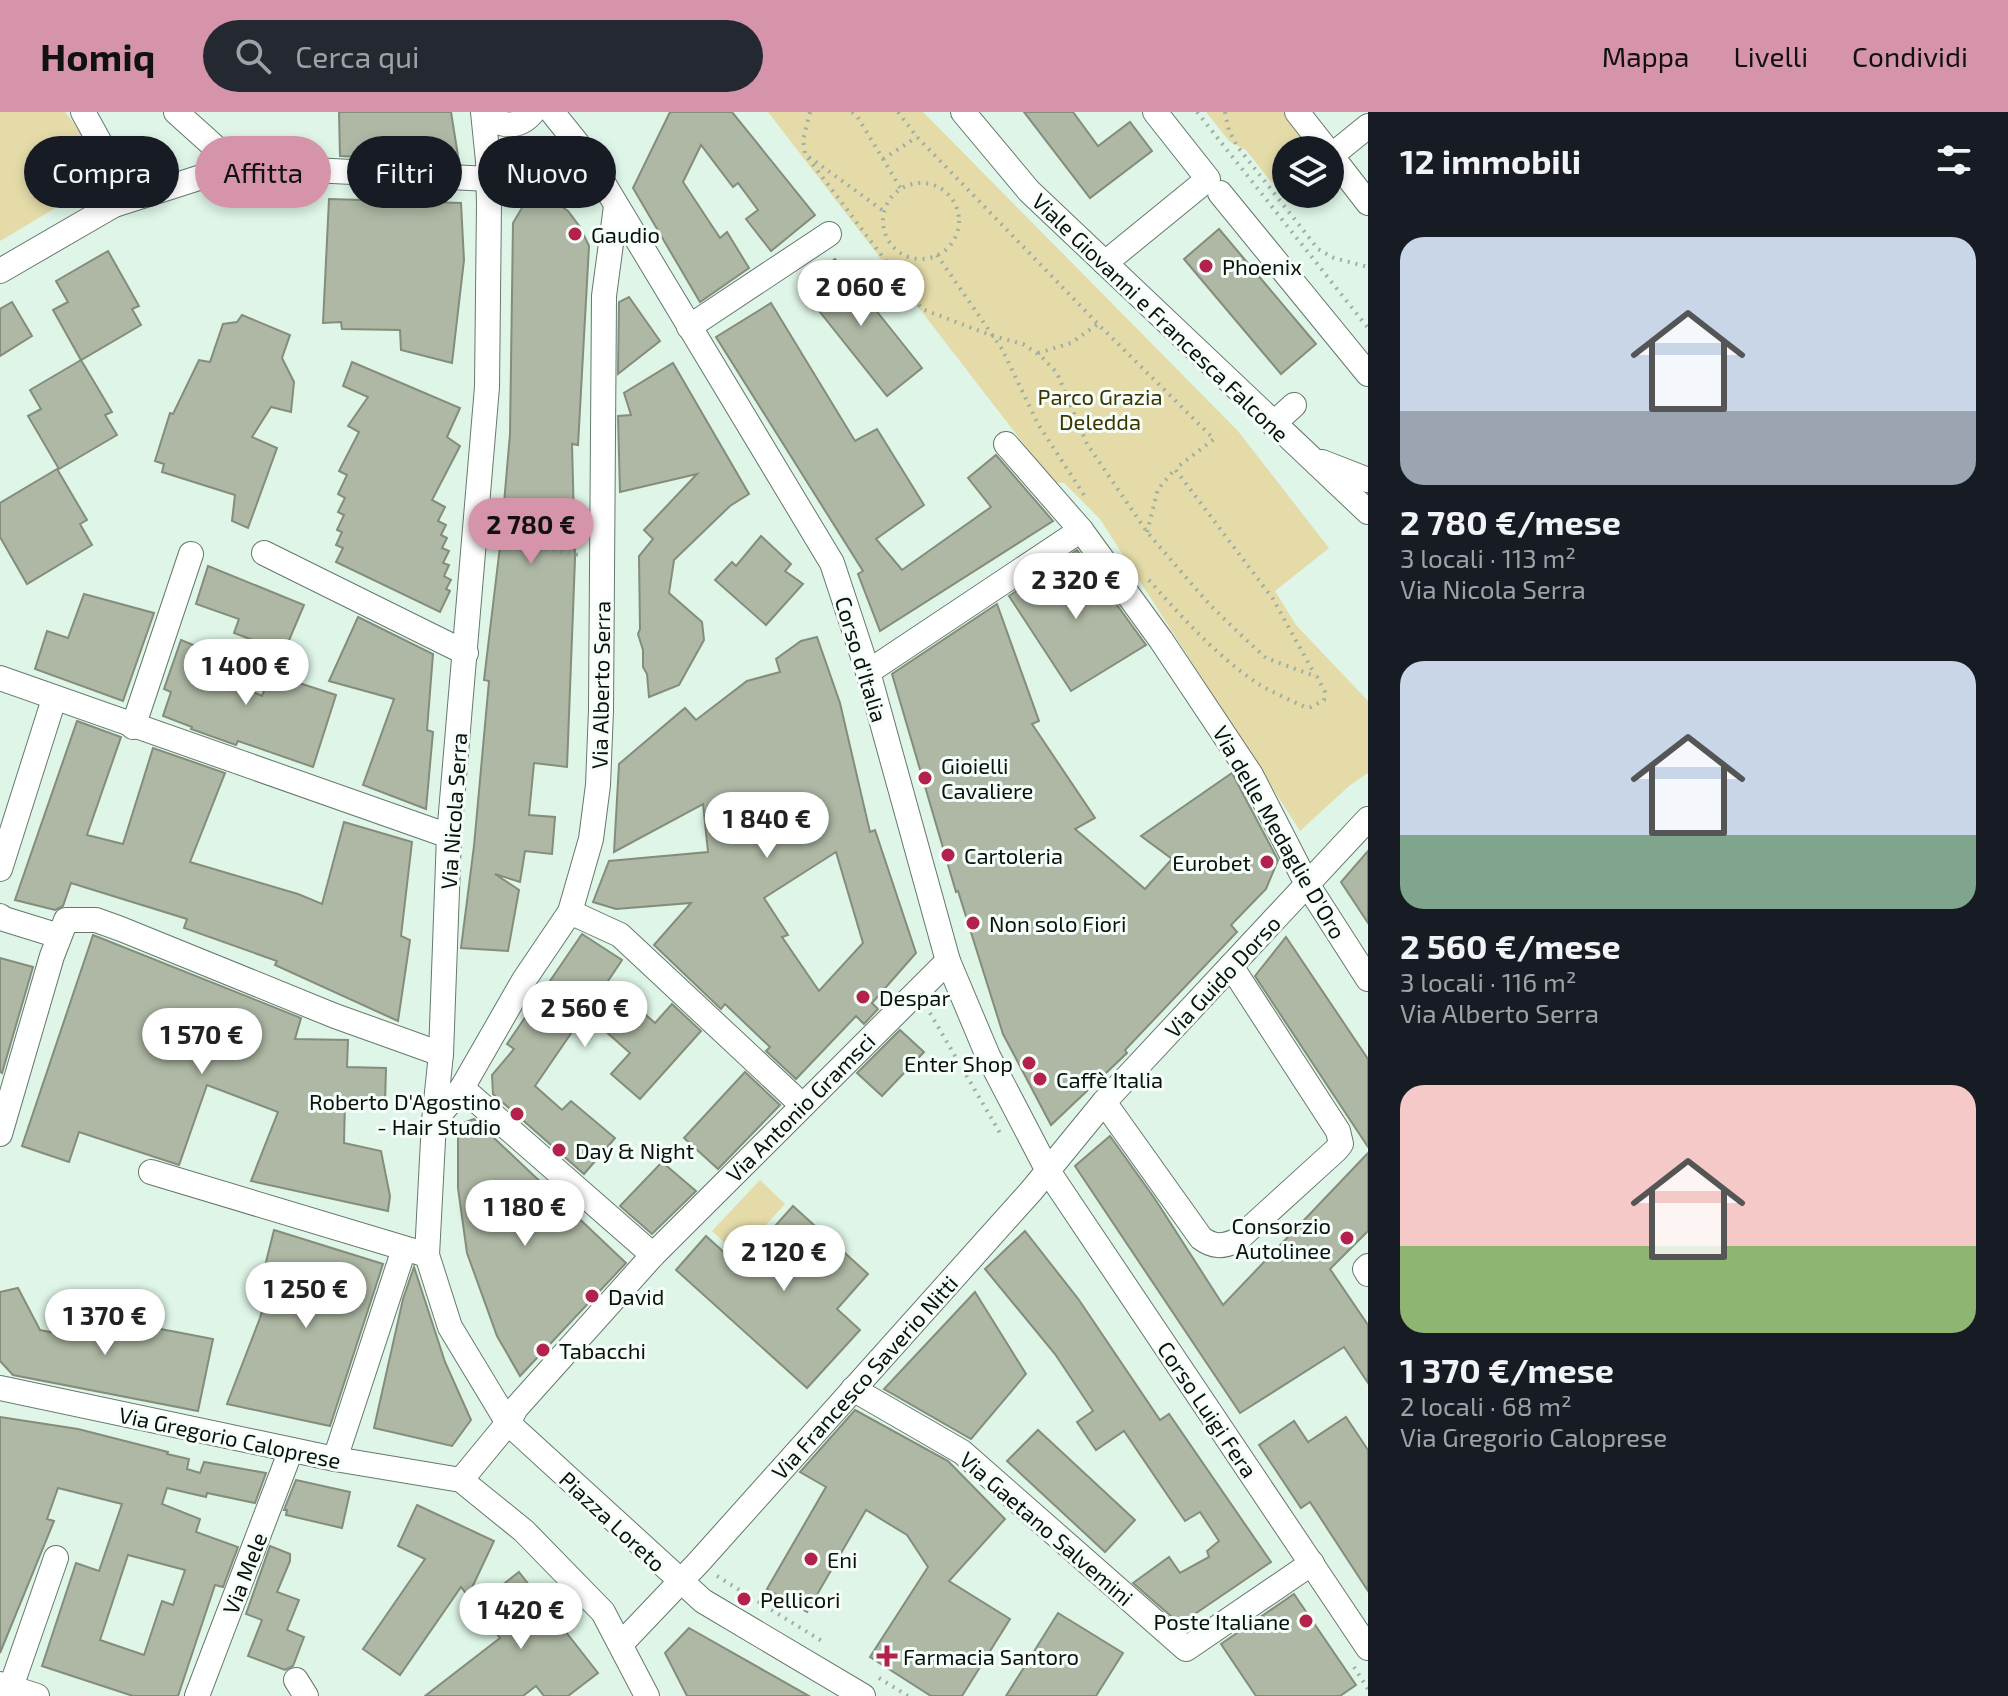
<!DOCTYPE html>
<html lang="it">
<head>
<meta charset="utf-8">
<style>
	:root { --surface:#171b24; --page:#242831; --text:#f1f3f6; --muted:#9ea1a6; --accent:#d594aa }
	body { margin:0; font-family:"Exo 2",sans-serif; background:var(--page); color:var(--text); height:100vh; display:flex; flex-direction:column; font-size:30px; white-space:nowrap }
	* { box-sizing:border-box; margin:0 }
	p { font-size:26px; color:var(--muted) }
	.icon { flex:none; width:44px; height:44px; fill:none; stroke:currentColor; stroke-width:2; stroke-linecap:round; stroke-linejoin:round }
	.map { position:relative; flex:1; overflow:hidden }
	.panel { display:flex; flex-direction:column; background:var(--surface); width:640px }
	.panel>* { flex:none }
	.hud { position:absolute; left:24px; top:24px; width:760px; height:72px; display:flex; gap:16px }
	.fabs { position:absolute; left:1272px; top:24px; display:grid; gap:16px }
	.fabs a { display:grid; place-items:center; width:72px; height:72px; border-radius:50%; background:var(--surface); box-shadow:0 4px 12px #0003; font-size:40px }
	.price { position:absolute; translate:-50% -68px; padding:0 18px; border-radius:28px; background:#fff; color:#222; font-size:26px; line-height:52px; filter:drop-shadow(0 2px 4px #0008) }
	.price::after { content:''; position:absolute; left:50%; top:48px; width:24px; height:18px; margin-left:-12px; background:inherit; clip-path:polygon(0 0,100% 0,50% 100%) }
	.price.current { background:var(--accent); color:#111 }
	ul { padding:0; list-style:none }
	li { display:grid; align-content:center; gap:16px; height:424px; padding:0 32px }
	li span { display:grid; place-items:center; height:248px; border-radius:24px; color:#555 }
	li>.icon { margin-inline-start:auto }
	span .icon { width:144px; height:144px; fill:#fffc; stroke-width:1 }
	li b { font-size:34px }
	h2 { display:flex; justify-content:space-between; align-items:center; height:96px; padding:0 32px; font-size:34px }
	.pill { padding:0 28px; border-radius:36px; background:var(--surface); box-shadow:0 4px 12px #0003; font-size:28px; line-height:72px }
	.pill.current { background:var(--accent); color:#111 }
	header { display:flex; align-items:center; gap:48px; box-sizing:border-box; height:112px; padding:0 40px; background:var(--accent); color:#111 }
	header strong { font-size:38px }
	nav { display:flex; gap:44px; margin-inline-start:auto; font-size:28px }
	.search { width:560px; height:72px; background:var(--page); display:flex; align-items:center; gap:20px; box-sizing:border-box; padding:0 28px; border-radius:44px; color:var(--muted); font-size:30px }
	main { display:flex; flex:1; min-height:0 }
	.map>svg:first-child { display:block }
	.green { fill:#e4dba8 }
	.building { fill:#aeb8a4; stroke:#848d7b; stroke-width:2; fill-rule:evenodd }
	.lines { fill:none; stroke-linecap:round; stroke-linejoin:round }
	.minor-casing { stroke:#65796d; stroke-width:26 }
	.path { stroke:#9dafa4; stroke-width:4; stroke-dasharray:2 6; stroke-linecap:butt }
	.minor { stroke:#fff; stroke-width:24 }
	.poi-dot { fill:#b3214d; stroke:#f5fef9; stroke-width:3 }
	.labels { text-anchor:middle; dominant-baseline:central; stroke-width:6; stroke-linejoin:round; paint-order:stroke }
	.poi-label { font-size:22px; fill:#0b120e; stroke:#f5fef9; text-anchor:start }
	.street-label { font-size:22px; fill:#0b120e; stroke:#f5fef9 }
	.park-label { font-size:22px; fill:#3d3400; stroke:#f5fef9 }
</style>
</head>
<body>
<header>
<strong>Homiq</strong>
<div class="search"><svg class="icon" aria-label="search" viewBox="0 0 24 24"><circle cx="10" cy="10" r="6"/><path d="M15 15l6 6"/></svg>Cerca qui</div>
<nav><a>Mappa</a><a>Livelli</a><a>Condividi</a></nav>
</header>
<main>
<div class="map">
<svg width="1368" height="1584" viewBox="0 0 1368 1584">
	<rect width="100%" height="100%" fill="#def5e7"/>
	<g class="green">
		<path d="M0,0H65C88,27 91,45 84,79L0,129Z"/>
		<path d="M768,0H923L1238,319L1329,436L1275,479L1296,513L1368,589V661L1349,674L1300,719L1100,407L1064,371L1053,370Z"/>
		<path d="M1206,0H1284L1313,38H1286V66L1272,71L1246,38L1229,29Z"/>
		<path d="M760,1068L785,1092L738,1143L712,1119Z"/>
	</g>
	<g class="building">
		<path d="M339,0H451L459,50L340,44Z"/>
		<path d="M670,0H732L815,103L771,139L746,107L758,98L738,71L733,75L701,33L683,70L720,126L727,120L749,156L700,190L633,76Z"/>
		<path d="M1024,0H1073L1098,34L1130,10L1152,39L1090,86Z"/>
		<path d="M329,87L461,91L464,148L452,251L401,238L400,218L342,217L341,210L323,211Z"/>
		<path d="M537,88H552L568,99L580,115L589,134L578,333L572,332L575,447L567,655L534,651L529,703L555,705L552,742L525,739L520,770L495,762L519,778L508,839L461,836L474,734L489,569L484,568L501,426L510,322L513,111L523,94Z"/>
		<path d="M1219,117L1316,232L1281,262L1184,147Z"/>
		<path d="M108,139L139,194L132,197L141,213L81,248L53,198L68,190L56,169Z"/>
		<path d="M835,147L922,256L887,284L800,175Z"/>
		<path d="M629,185L660,229L618,262L619,190Z"/>
		<path d="M12,190L32,224L0,244V197Z"/>
		<path d="M771,191L855,329L877,317L924,393L876,427L902,458L991,395L968,366L996,343L1053,409L880,519L858,462L863,459L716,225Z"/>
		<path d="M242,203L290,223L282,246L294,270L291,300L271,295L252,325L277,336L248,416L232,409L235,383L162,360L164,352L155,349L170,301L173,302L199,248L210,250L223,212L237,210Z"/>
		<path d="M81,248L112,300L105,303L117,323L59,357L28,304L41,297L30,278Z"/>
		<path d="M352,250L460,296L447,325L460,334L432,388L445,395L438,409L446,413L441,423L447,426L442,436L449,439L443,451L449,453L444,464L451,468L446,477L450,479L440,500L336,450L343,436L336,433L342,420L337,418L344,403L338,400L345,386L338,382L347,363L339,359L359,320L348,314L368,285L343,274Z"/>
		<path d="M673,251L749,382L730,394L674,448L669,481L702,510L704,528L679,573L649,585L647,562L643,555V538L638,522L640,517L639,444L653,427L644,418L697,362L620,380L618,304L631,303L624,281Z"/>
		<path d="M57,357L87,408L80,412L92,433L27,472L0,425V391Z"/>
		<path d="M761,424L791,452L785,459L803,472L766,513L715,468L732,450L736,454Z"/>
		<path d="M1077,438L1146,533L1071,579L1009,484Z"/>
		<path d="M208,454L304,493L284,540L234,521L239,507L196,492Z"/>
		<path d="M84,482L154,501L123,589L35,557L47,519L68,526Z"/>
		<path d="M997,492L1039,609L1032,612L1095,706L1075,717L1145,777L1172,747L1141,724L1232,661L1278,748L1266,777L1231,813L1237,820L1125,938L1127,941L1051,1013L1003,922L958,779L956,780L892,562Z"/>
		<path d="M358,505L433,542L427,618L433,620L426,697L363,673L394,587L329,569Z"/>
		<path d="M817,525L840,591L870,720L875,718L916,841L872,891L878,897L864,912L856,904L796,967L766,939L770,935L725,892L721,897L654,833L691,791L616,797L593,790L609,749L708,740L703,692L614,740L619,652L685,596L696,608L747,569L780,560L776,547L801,529ZM836,740L863,831L819,879L782,825L788,823L764,786Z"/>
		<path d="M181,528L237,551L230,569L262,584L271,562L336,583L313,655L238,629L236,633L191,617L192,615L163,604L171,580L164,577Z"/>
		<path d="M77,609L121,625L87,723L123,732L153,636L225,661L190,750L298,782L322,792L344,710L412,730L401,824L410,828L398,909L275,853L277,849L184,816L187,807L71,771L63,794L55,798L15,788Z"/>
		<path d="M1368,739V811L1341,770Z"/>
		<path d="M582,822L622,848L608,869L655,911L672,892L701,919L640,987L611,962L630,941L585,901L535,974L562,998L571,989L615,1026L584,1062L493,982L492,963L514,937L507,932Z"/>
		<path d="M93,823L301,906L295,927L348,928L347,955L386,956L385,991L345,989L344,1031L381,1039L390,1084L388,1099L251,1069L278,1000L207,973L179,1053L79,1020L69,1050L22,1034Z"/>
		<path d="M1286,825L1368,947V1035L1255,864Z"/>
		<path d="M0,846L33,855L2,961L0,960Z"/>
		<path d="M900,918L924,940L882,984L857,961Z"/>
		<path d="M745,960L780,993L718,1057L684,1026Z"/>
		<path d="M474,1007L626,1151L520,1264L497,1224L467,1141L458,1076V1013Z"/>
		<path d="M1110,1024L1155,1087L1223,1193L1368,1041V1119L1330,1157L1368,1213V1271L1344,1235L1240,1301L1075,1054Z"/>
		<path d="M662,1050L696,1079L652,1122L620,1094Z"/>
		<path d="M793,1094L868,1162L837,1197L860,1218L807,1276L676,1158L706,1124L739,1154Z"/>
		<path d="M274,1118L383,1152L330,1314L227,1292L260,1206L275,1156L265,1154Z"/>
		<path d="M1025,1119L1079,1188L1160,1308L1169,1302L1271,1450L1180,1512L1133,1471L1169,1445L1180,1461L1209,1445L1207,1439L1219,1429L1200,1400L1185,1409L1124,1319L1096,1338L1077,1310L1093,1299L1055,1242L985,1157Z"/>
		<path d="M414,1155L445,1250L471,1308L452,1334L374,1316L403,1187Z"/>
		<path d="M18,1176L40,1218L65,1223L68,1205L149,1221L150,1215L213,1227L198,1299L13,1263L0,1249V1180Z"/>
		<path d="M975,1180L1026,1262L971,1327L884,1277Z"/>
		<path d="M855,1298L948,1349L1005,1407L949,1469L1010,1507L962,1584H931L870,1545L928,1455L907,1423L866,1398L807,1500L767,1477L826,1375L800,1360Z"/>
		<path d="M0,1305L78,1317L168,1340L167,1342L189,1347L187,1357L200,1361L204,1350L266,1361L255,1391L207,1381L206,1385L167,1376L162,1392L200,1407L196,1420L238,1435L223,1475L215,1473L178,1584H133L42,1554L76,1451L99,1459L122,1392L58,1376L47,1407L54,1409L0,1541ZM128,1443L185,1458L173,1493L162,1489L144,1543L100,1528Z"/>
		<path d="M1346,1305L1368,1338V1479L1310,1390L1301,1396L1259,1333L1294,1309L1308,1330Z"/>
		<path d="M1038,1318L1135,1408L1105,1440L1007,1349Z"/>
		<path d="M296,1368L350,1380L342,1416L286,1403L287,1398H284Z"/>
		<path d="M417,1393L494,1429L468,1484L461,1475L400,1563L363,1537L425,1447L398,1434Z"/>
		<path d="M270,1434L290,1442V1449L277,1480L299,1488L287,1518L304,1525L293,1554L285,1558L248,1544L262,1508L246,1502Z"/>
		<path d="M519,1460L598,1561L568,1584H544L536,1574L523,1584H425L500,1526L475,1494Z"/>
		<path d="M1294,1482L1356,1573L1340,1584H1256L1221,1532Z"/>
		<path d="M1058,1501L1123,1541L1096,1584H1006Z"/>
		<path d="M689,1516L809,1584H687L665,1541Z"/>
	</g>
	<g class="lines">
		<defs>
			<g id="minor">
				<path d="M83,0L99,29L114,93"/>
				<path d="M176,0L236,54"/>
				<path d="M483,0L488,49L489,92L487,275L449,724L441,942L434,1009L427,1143L450,1215L508,1311L703,1489L863,1584"/>
				<path d="M485,0C499,16 519,17 533,0"/>
				<path d="M552,0L577,31L602,69L832,451L868,560L948,849L988,944L1048,1059L1368,1536"/>
				<path d="M963,0L1029,79L1368,400"/>
				<path d="M1297,0L1327,38"/>
				<path d="M1330,42L1368,91"/>
				<path d="M1331,44L1368,14"/>
				<path d="M1220,81L1368,262"/>
				<path d="M1105,151L1208,67L1155,0"/>
				<path d="M0,159L114,93L236,54L489,67L552,60L572,61L602,69"/>
				<path d="M689,215L829,122"/>
				<path d="M1273,312L1294,293"/>
				<path d="M1006,332L1081,418L1161,528L1251,663L1307,772L1368,867"/>
				<path d="M1322,350L1368,368"/>
				<path d="M264,441L466,541"/>
				<path d="M868,560L1081,418"/>
				<path d="M0,566L449,724"/>
				<path d="M133,615L191,442"/>
				<path d="M0,757L54,587"/>
				<path d="M570,800L620,823L802,993"/>
				<path d="M0,804L4,807L59,824"/>
				<path d="M462,976L653,1143"/>
				<path d="M1104,990L1201,1126C1213,1135 1222,1135 1236,1129L1336,1038L1341,1032L1338,1019L1231,854"/>
				<path d="M434,1009L462,976L524,868L570,800L591,727L598,673L601,598L604,184L616,94"/>
				<path d="M0,1022L52,844L66,808H96L121,817L335,904L441,942"/>
				<path d="M151,1060L427,1143"/>
				<path d="M1368,1154L1365,1157L1368,1162"/>
				<path d="M0,1276L335,1347L461,1368L524,1419L603,1500L647,1584"/>
				<path d="M853,1277L962,1340L1186,1537L1312,1451"/>
				<path d="M335,1347L404,1137"/>
				<path d="M461,1368L508,1311L516,1296L653,1143L948,849"/>
				<path d="M621,1532L698,1451L1032,1078L1104,990L1368,707"/>
				<path d="M296,1568L306,1584"/>
				<path d="M0,1572L37,1584"/>
				<path d="M11,1575L56,1446"/>
				<path d="M197,1584L291,1338"/>
			</g>
		</defs>
		<use href="#minor" class="minor-casing"/>
		<g class="path">
			<path d="M810,0L803,28L805,42L922,197L993,224L1023,232L1041,244L1057,261L1087,332L1147,420L1209,492L1244,526L1266,546L1317,565L1325,580L1324,588L1311,595H1305C1290,588 1274,581 1260,573C1216,544 1182,505 1147,466"/>
			<path d="M852,0L857,4L901,77"/>
			<path d="M898,0L917,25L1098,212L1214,327L1175,357"/>
			<path d="M1197,0L1368,216"/>
			<path d="M1225,0L1229,19L1237,34L1318,137L1334,146L1368,155"/>
			<path d="M809,45L885,100"/>
			<path d="M883,47L917,25"/>
			<circle cx="921" cy="109" r="38"/>
			<path d="M937,143L1002,237L1038,312L1086,386"/>
			<path d="M1038,241L1071,231L1098,212"/>
			<path d="M1147,420L1158,377L1175,357L1273,487L1315,563"/>
			<path d="M497,430L579,443"/>
			<path d="M930,901L1000,1021"/>
			<path d="M717,1464L825,1531"/>
			<path d="M1354,1555L1368,1577"/>
			<path d="M879,1566L908,1584"/>
		</g>
		<use href="#minor" class="minor"/>
	</g>
	<g class="poi-dot">
		<circle cx="575" cy="122" r="8"/>
		<circle cx="1206" cy="154" r="8"/>
		<circle cx="925" cy="666" r="8"/>
		<circle cx="948" cy="743" r="8"/>
		<circle cx="1267" cy="750" r="8"/>
		<circle cx="973" cy="811" r="8"/>
		<circle cx="863" cy="885" r="8"/>
		<circle cx="1029" cy="951" r="8"/>
		<circle cx="1040" cy="967" r="8"/>
		<circle cx="517" cy="1002" r="8"/>
		<circle cx="559" cy="1038" r="8"/>
		<circle cx="1347" cy="1126" r="8"/>
		<circle cx="592" cy="1184" r="8"/>
		<circle cx="543" cy="1238" r="8"/>
		<circle cx="811" cy="1447" r="8"/>
		<circle cx="744" cy="1487" r="8"/>
		<circle cx="1306" cy="1509" r="8"/>
		<path d="M883 1532h8v8h8v8h-8v8h-8v-8h-8v-8h8z"/>
	</g>
	<g class="labels">
		<g class="poi-label">
			<text x="591" y="122">Gaudio</text>
			<text x="1222" y="154">Phoenix</text>
			<text x="941" y="653">Gioielli<tspan x="941" dy="25">Cavaliere</tspan></text>
			<text x="964" y="743">Cartoleria</text>
			<text x="1251" y="750" text-anchor="end">Eurobet</text>
			<text x="989" y="811">Non solo Fiori</text>
			<text x="879" y="885">Despar</text>
			<text x="1013" y="951" text-anchor="end">Enter Shop</text>
			<text x="1056" y="967">Caffè Italia</text>
			<text x="501" y="989" text-anchor="end">Roberto D'Agostino<tspan x="501" dy="25">- Hair Studio</tspan></text>
			<text x="575" y="1038">Day &amp; Night</text>
			<text x="1331" y="1113" text-anchor="end">Consorzio<tspan x="1331" dy="25">Autolinee</tspan></text>
			<text x="608" y="1184">David</text>
			<text x="559" y="1238">Tabacchi</text>
			<text x="827" y="1447">Eni</text>
			<text x="760" y="1487">Pellicori</text>
			<text x="1290" y="1509" text-anchor="end">Poste Italiane</text>
			<text x="903" y="1544">Farmacia Santoro</text>
		</g>
		<g class="street-label">
			<text transform="translate(1161 205) rotate(44)">Viale Giovanni e Francesca Falcone</text>
			<text transform="translate(862 547) rotate(73)">Corso d'Italia</text>
			<text transform="translate(600 573) rotate(-89)">Via Alberto Serra</text>
			<text transform="translate(453 699) rotate(-86)">Via Nicola Serra</text>
			<text transform="translate(1280 720) rotate(60)">Via delle Medaglie D'Oro</text>
			<text transform="translate(1222 864) rotate(-47)">Via Guido Dorso</text>
			<text transform="translate(800 995) rotate(-45)">Via Antonio Gramsci</text>
			<text transform="translate(864 1265) rotate(-48)">Via Francesco Saverio Nitti</text>
			<text transform="translate(1208 1297) rotate(56)">Corso Luigi Fera</text>
			<text transform="translate(230 1325) rotate(12)">Via Gregorio Caloprese</text>
			<text transform="translate(613 1409) rotate(43)">Piazza Loreto</text>
			<text transform="translate(1047 1416) rotate(41)">Via Gaetano Salvemini</text>
			<text transform="translate(244 1461) rotate(-69)">Via Mele</text>
		</g>
		<g class="park-label">
			<text x="1100" y="284">Parco Grazia<tspan x="1100" dy="25">Deledda</tspan></text>
		</g>
	</g>
</svg>
<div class="fabs">
<a><svg class="icon" aria-label="layers" viewBox="0 0 24 24"><path d="M12 4l9 5-9 5-9-5zM3 14l9 5 9-5"/></svg></a>
</div>
<b class="price" style="left:861px;top:216px">2 060 €</b>
<b class="price current" style="left:531px;top:454px">2 780 €</b>
<b class="price" style="left:1076px;top:509px">2 320 €</b>
<b class="price" style="left:246px;top:595px">1 400 €</b>
<b class="price" style="left:767px;top:748px">1 840 €</b>
<b class="price" style="left:585px;top:937px">2 560 €</b>
<b class="price" style="left:202px;top:964px">1 570 €</b>
<b class="price" style="left:525px;top:1136px">1 180 €</b>
<b class="price" style="left:784px;top:1181px">2 120 €</b>
<b class="price" style="left:306px;top:1218px">1 250 €</b>
<b class="price" style="left:105px;top:1245px">1 370 €</b>
<b class="price" style="left:521px;top:1539px">1 420 €</b>
<div class="hud">
<a class="pill">Compra</a>
<a class="pill current">Affitta</a>
<a class="pill">Filtri</a>
<a class="pill">Nuovo</a>
</div>
</div>
<section class="panel">
<h2>12 immobili<svg class="icon" aria-label="filters" viewBox="0 0 24 24"><path d="M4 7h16M4 17h16"/><circle cx="9" cy="7" r="2"/><circle cx="15" cy="17" r="2"/></svg></h2>
<ul>
<li><span style="background:linear-gradient(#c9d6e8 70%,#9aa5b1 0)"><svg class="icon" aria-label="home" viewBox="0 0 24 24"><path d="M3 11l9-7 9 7M6 9v11h12V9"/></svg></span><div><b>2 780 €/mese</b><p>3 locali · 113 m²</p><p>Via Nicola Serra</p></div></li>
<li><span style="background:linear-gradient(#c9d6e8 70%,#7fa58c 0)"><svg class="icon" aria-label="home" viewBox="0 0 24 24"><path d="M3 11l9-7 9 7M6 9v11h12V9"/></svg></span><div><b>2 560 €/mese</b><p>3 locali · 116 m²</p><p>Via Alberto Serra</p></div></li>
<li><span style="background:linear-gradient(#f6c9c9 65%,#8fb573 0)"><svg class="icon" aria-label="home" viewBox="0 0 24 24"><path d="M3 11l9-7 9 7M6 9v11h12V9"/></svg></span><div><b>1 370 €/mese</b><p>2 locali · 68 m²</p><p>Via Gregorio Caloprese</p></div></li>
</ul>
</section>
</main>
</body>
</html>
